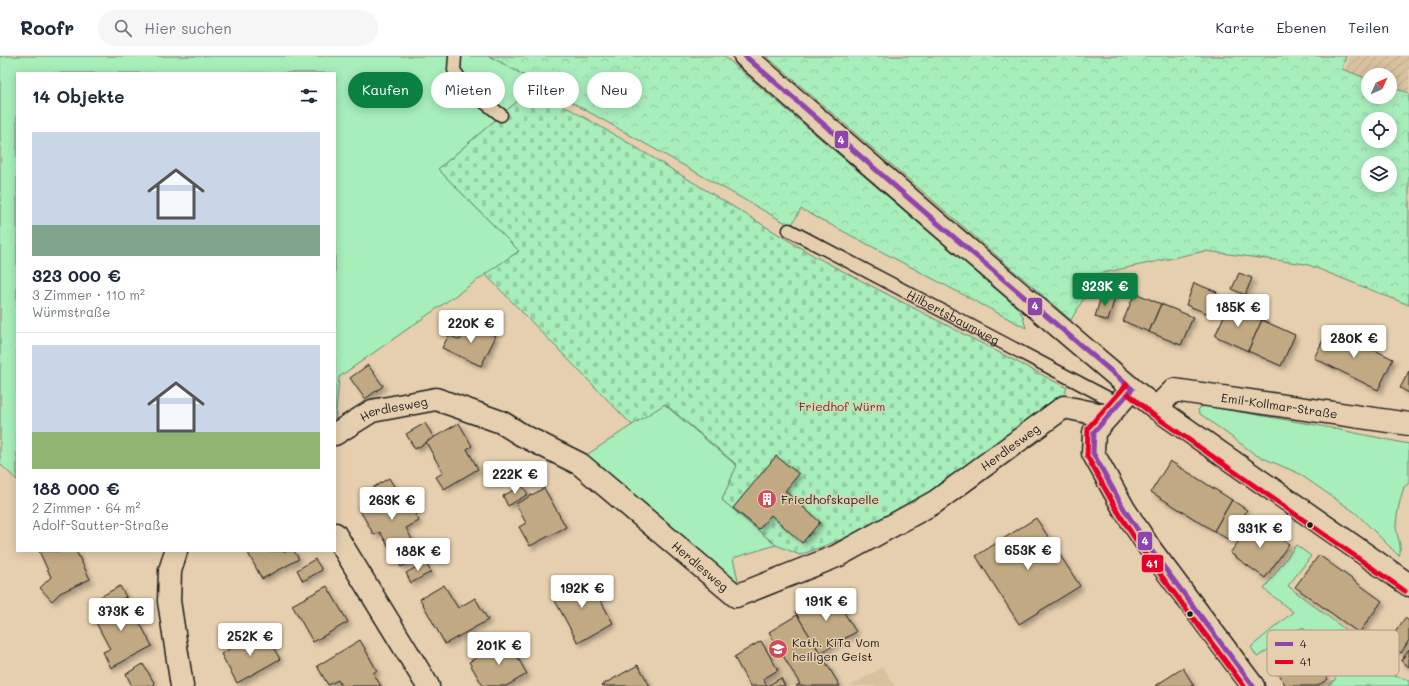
<!DOCTYPE html>
<html lang="de">
<head>
<meta charset="utf-8">
<style>
	:root { --surface:#fff; --page:#f6f6f7; --text:#1f2937; --muted:#747a83; --line:#e0e1e3; --accent:#0b8043 }
	body { margin:0; font-family:Mali,sans-serif; background:var(--page); color:var(--text); height:100vh; display:flex; flex-direction:column; font-size:15px; white-space:nowrap }
	* { box-sizing:border-box; margin:0 }
	p { font-size:13px; color:var(--muted) }
	.icon { flex:none; width:22px; height:22px; fill:none; stroke:currentColor; stroke-width:2; stroke-linecap:round; stroke-linejoin:round }
	.map { position:relative; flex:1; overflow:hidden }
	.sheet { position:absolute; left:16px; top:16px; width:320px; height:480px; display:flex; flex-direction:column; background:var(--surface); border-radius:0px; box-shadow:0 2px 10px #0003 }
	.sheet>* { flex:none }
	.top-card { position:absolute; left:348px; top:16px; width:380px; height:36px; display:flex; gap:8px }
	.needle { width:26px; rotate:45deg }
	.buttons { position:absolute; left:1361px; top:12px; display:grid; gap:8px }
	.buttons a { display:grid; place-items:center; width:36px; height:36px; border-radius:50%; background:var(--surface); box-shadow:0 2px 10px #0003; font-size:20px }
	.price { position:absolute; translate:-50% -34px; padding:0 9px; border-radius:4px; background:#fff; color:#222; font-size:13px; line-height:26px; filter:drop-shadow(0 1px 2px #0008) }
	.price::after { content:''; position:absolute; left:50%; top:24px; width:12px; height:9px; margin-left:-6px; background:inherit; clip-path:polygon(0 0,100% 0,50% 100%) }
	.price.selected { background:var(--accent); color:#fff }
	ul { padding:0; list-style:none }
	li { display:grid; align-content:center; gap:8px; height:212px; padding:0 16px }
	li+li { border-top:1px solid var(--line) }
	li span { display:grid; place-items:center; height:124px; border-radius:0px; color:#555 }
	li>.icon { margin-inline-start:auto }
	span .icon { width:72px; height:72px; fill:#fffc; stroke-width:1 }
	li b { font-size:17px }
	h2 { display:flex; justify-content:space-between; align-items:center; height:48px; padding:0 16px; font-size:17px }
	.chip { padding:0 14px; border-radius:18px; background:var(--surface); box-shadow:0 2px 10px #0003; font-size:14px; line-height:36px }
	.chip.selected { background:var(--accent); color:#fff }
	header { display:flex; align-items:center; gap:24px; box-sizing:border-box; height:56px; padding:0 20px; background:var(--surface); border-bottom:1px solid var(--line) }
	header strong { font-size:19px }
	nav { display:flex; gap:22px; margin-inline-start:auto; font-size:14px }
	.search { width:280px; height:36px; background:var(--page); display:flex; align-items:center; gap:10px; box-sizing:border-box; padding:0 14px; border-radius:22px; color:var(--muted); font-size:15px }
	.map>svg:first-child { display:block }
	.built { fill:#d7c19f }
	.industrial { fill:url(#industrial-furrows) }
	.green { fill:#a7eebb; stroke:#62856c }
	.forest { fill:url(#forest-crowns); stroke:#62856c; fill-rule:evenodd }
	.cemetery { fill:url(#cemetery-stones); stroke:#62856c }
	.building { fill:#c1aa83; stroke:#1c1c1c; filter:url(#shadow) }
	.lines { fill:none; stroke-linecap:round; stroke-linejoin:round }
	.service-casing { stroke:#1c1c1c; stroke-width:15 }
	.minor-casing { stroke:#1c1c1c; stroke-width:25 }
	.tertiary-casing { stroke:#1c1c1c; stroke-width:25 }
	.service { stroke:#e6cfaf; stroke-width:12 }
	.minor { stroke:#e6cfaf; stroke-width:22 }
	.tertiary { stroke:#e6cfaf; stroke-width:22 }
	.bus-1-casing { stroke:#e6cfaf; stroke-width:8 }
	.bus-2-casing { stroke:#e6cfaf; stroke-width:8 }
	.bus-1 { stroke:#8e44ad; stroke-width:5 }
	.bus-2 { stroke:#e4002b; stroke-width:5 }
	.bus-dot { fill:#1c1c1c; stroke:#e6cfaf; stroke-width:1.5 }
	.labels { text-anchor:middle; dominant-baseline:central; stroke-width:3; stroke-linejoin:round; paint-order:stroke }
	.street-label { font-size:12px; fill:#1c1c1c; stroke:#e6cfaf }
	.park-label { font-size:12px; fill:#38463c; stroke:#e6cfaf }
	.poi-label { font-size:12px; fill:#1c1c1c; stroke:#e6cfaf; text-anchor:start }
	.key { fill:#e6cfaf; stroke:#a99983; stroke-width:1 }
	.key-label { font-size:11px; fill:#1c1c1c }
	.line-badge { stroke:#e6cfaf; stroke-width:1.5 }
	.badge-label { font-size:11px; text-anchor:middle; font-weight:bold; fill:#fff }
</style>
</head>
<body>
<header>
<strong>Roofr</strong>
<div class="search"><svg class="icon" aria-label="search" viewBox="0 0 24 24"><circle cx="10" cy="10" r="6"/><path d="M15 15l6 6"/></svg>Hier suchen</div>
<nav><a>Karte</a><a>Ebenen</a><a>Teilen</a></nav>
</header>
<div class="map">
<svg width="1409" height="630" viewBox="0 0 1409 630">
	<defs>
		<pattern id="industrial-furrows" width="10" height="10" patternUnits="userSpaceOnUse"><rect width="10" height="10" fill="#d7c19f"/><path d="M-1 1l2-2M0 10L10 0M9 11l2-2" fill="none" stroke="#b8a588"/></pattern>
		<pattern id="forest-crowns" width="20" height="18" patternUnits="userSpaceOnUse"><rect width="20" height="18" fill="#a7eebb"/><path d="M2 6a3 3 0 1 1 6 0M12 15a3 3 0 1 1 6 0" fill="none" stroke="#8fcca0"/></pattern>
		<pattern id="cemetery-stones" width="16" height="16" patternUnits="userSpaceOnUse"><rect width="16" height="16" fill="#a7eebb"/><path d="M2 7V4a2 2 0 0 1 4 0v3zM10 15v-3a2 2 0 0 1 4 0v3z" fill="#8fcca0"/></pattern>
		<filter id="shadow"><feDropShadow dx="3.5" dy="3.5" stdDeviation="2" flood-color="#0004"/></filter>
	</defs>
	<rect width="100%" height="100%" fill="#e6cfaf"/>
	<filter id="ink" filterUnits="userSpaceOnUse"><feTurbulence type="fractalNoise" baseFrequency=".025" numOctaves="2"/><feDisplacementMap in="SourceGraphic" scale="8" xChannelSelector="R" yChannelSelector="G"/><feConvolveMatrix kernelMatrix="1 2 1 2 8 2 1 2 1" color-interpolation-filters="sRGB"/></filter>
	<g filter="url(#ink)">
		<g class="built">
			<path d="M790,563L830,630H750L734,601L771,580L769,576Z"/>
			<path d="M883,611L895,630H850Z"/>
		</g>
		<path class="industrial" d="M1350,0H1409V37L1390,30V19H1368V23L1345,15Z"/>
		<g class="green">
			<path d="M0,0H488L495,3L536,26L533,32L438,113L519,195L339,321L335,370V17H17V424L0,408Z"/>
			<path d="M664,348L737,410L722,444L776,489L733,502L738,524L732,528L582,402Z"/>
			<path d="M1205,350L1316,369L1409,388V427L1404,431C1400,443 1397,456 1396,469C1396,479 1403,491 1399,500L1356,457L1298,417L1256,399L1199,357L1198,354L1201,351Z"/>
			<path d="M1296,489L1311,500L1288,530L1359,584L1364,577L1387,593L1382,609L1391,619L1409,624V630H1328V629L1336,623L1303,571L1257,601L1251,591L1293,556L1264,533Z"/>
		</g>
		<g class="forest">
			<path d="M488,0H724L1019,253L1023,261L1026,272L801,153L791,170L495,3Z"/>
			<path d="M766,0H1346L1342,13L1368,23V41H1390V31L1409,37V249L1306,208L1205,195L1098,218L1071,264ZM1368,63H1390V85H1368ZM1368,107H1390V129H1368Z"/>
		</g>
		<path class="cemetery" d="M533,32L627,86L814,200L1067,332L1060,348L948,427L866,474L800,499L776,489L722,444L737,409L665,348L632,369L485,218L519,195L438,113Z"/>
		<g class="building">
			<path d="M1239,217L1252,222L1245,239L1232,233Z"/>
			<path d="M1194,227L1217,236L1209,258L1186,249Z"/>
			<path d="M1102,237L1115,241L1108,265L1095,261Z"/>
			<path d="M1135,237L1161,248L1149,276L1123,265Z"/>
			<path d="M1161,248L1193,261L1181,289L1149,276Z"/>
			<path d="M1229,249L1262,264L1248,295L1215,280Z"/>
			<path d="M1262,264L1295,279L1281,310L1248,295Z"/>
			<path d="M468,267L496,280L481,310L442,292L449,279L460,284Z"/>
			<path d="M1329,272L1393,303L1378,334L1314,302Z"/>
			<path d="M368,309L383,330L365,343L350,322Z"/>
			<path d="M1409,315V337L1400,332Z"/>
			<path d="M425,367L434,382L415,393L406,378Z"/>
			<path d="M459,367L472,390L467,393L478,413L444,433L436,421L443,417L426,386Z"/>
			<path d="M776,400L799,418L785,435L820,466L802,487L771,459L759,473L733,452Z"/>
			<path d="M1170,405L1232,444L1214,475L1151,436Z"/>
			<path d="M389,422L398,437L402,435L419,465L406,472L421,500L401,511L380,476L374,479L358,451L374,442L369,434Z"/>
			<path d="M522,429L528,438L508,450L503,440Z"/>
			<path d="M544,432L566,471L530,490L519,471L526,467L516,448Z"/>
			<path d="M1232,444L1247,454L1229,484L1214,475Z"/>
			<path d="M1036,462L1080,530L1019,568L976,500Z"/>
			<path d="M1254,464L1289,488L1265,522L1230,497Z"/>
			<path d="M39,495H76L90,523L60,537L52,545L40,532L51,521Z"/>
			<path d="M247,495H294L299,503L262,523Z"/>
			<path d="M1319,499L1382,545L1359,577L1295,531Z"/>
			<path d="M315,503L322,514L303,525L297,514Z"/>
			<path d="M425,506L431,516L411,527L406,517Z"/>
			<path d="M587,520L613,567L578,587L552,539Z"/>
			<path d="M444,529L458,552L475,542L488,564L445,588L420,543Z"/>
			<path d="M120,530L126,541L106,552L100,541Z"/>
			<path d="M327,530L348,566L313,586L292,549Z"/>
			<path d="M831,535L856,576L820,597L795,556Z"/>
			<path d="M126,541L152,590L111,612L103,596L110,593L92,559Z"/>
			<path d="M797,559L820,597L840,630H796L800,628L769,576Z"/>
			<path d="M1405,562L1409,565V584L1401,597L1387,588Z"/>
			<path d="M263,574L280,603L237,627L221,598Z"/>
			<path d="M1303,581L1328,623L1317,630H1286L1269,601Z"/>
			<path d="M360,584L377,615L373,617L381,630H341L338,624L328,629L317,610Z"/>
			<path d="M508,584L527,618L506,630H483L469,606Z"/>
			<path d="M761,585L778,614L763,623L767,630L781,622L785,630H750L734,601Z"/>
			<path d="M1409,593V611L1401,605Z"/>
			<path d="M143,608L155,628L152,630H132L126,618Z"/>
			<path d="M638,609L650,630H603L602,629Z"/>
			<path d="M1183,612L1194,630H1155Z"/>
		</g>
		<g class="lines">
			<defs>
				<g id="service">
					<path d="M455,0L454,14L466,32L501,59"/>
					<path id="s1" d="M789,174L1119,348"/>
				</g>
				<g id="minor">
					<path d="M1132,333L1094,376L1093,397L1124,453L1151,494L1253,630"/>
					<path id="s2" d="M1156,352L1174,334L1409,368"/>
					<path id="s3" d="M335,378L372,355L436,343L501,366L522,379L580,408L736,540L837,500L935,446L1064,351L1108,360"/>
					<path d="M335,478L428,630"/>
					<path d="M176,495L170,515L169,545L182,630"/>
				</g>
				<path id="tertiary" d="M745,0L935,165L1132,333L1156,352L1409,529"/>
			</defs>
			<use href="#service" class="service-casing"/>
			<use href="#minor" class="minor-casing"/>
			<use href="#tertiary" class="tertiary-casing"/>
			<use href="#service" class="service"/>
			<use href="#minor" class="minor"/>
			<use href="#tertiary" class="tertiary"/>
			<defs>
				<g id="bus-1">
					<path d="M745,0L935,165L1132,333"/>
					<path d="M1132,333L1094,376L1093,397L1124,453L1151,494L1253,630"/>
				</g>
				<g id="bus-2">
					<path d="M1127,328L1088,372L1087,400L1118,456L1145,498L1244,630"/>
					<path d="M1128,338L1152,358L1405,535"/>
				</g>
			</defs>
			<use href="#bus-1" class="bus-1-casing"/>
			<use href="#bus-2" class="bus-2-casing"/>
			<use href="#bus-1" class="bus-1"/>
			<use href="#bus-2" class="bus-2"/>
		</g>
	</g>
	<defs>
		<symbol id="building-disc" viewBox="-11 -11 22 22"><circle r="9.5" fill="#d1495b" stroke="#e6cfaf"/><path d="M-4-6H4V6H1V3H-1V6H-4ZM-2.5-4.3h1.7v1.8h-1.7ZM.8-4.3h1.7v1.8H.8ZM-2.5-1h1.7V.8h-1.7ZM.8-1h1.7V.8H.8Z" fill="#fff"/></symbol>
		<symbol id="school-disc" viewBox="-11 -11 22 22"><circle r="9.5" fill="#d1495b" stroke="#e6cfaf"/><path d="M0-5L7-2L0 1L-7-2ZM-4 1L0 2.5L4 1V4Q0 6-4 4Z" fill="#fff"/></symbol>
	</defs>
	<g fill-rule="evenodd">
		<use href="#building-disc" x="756" y="432" width="22" height="22"/>
		<use href="#school-disc" x="767" y="582" width="22" height="22"/>
	</g>
	<g class="bus-dot">
		<circle cx="1310" cy="469" r="3.5"/>
		<circle cx="1190" cy="558" r="3.5"/>
	</g>
	<g class="labels">
		<g class="street-label">
			<text stroke="none"><textPath href="#s1" startOffset="186">Hilbertsbaumweg</textPath></text>
			<text stroke="none"><textPath href="#s2" startOffset="132">Emil-Kollmar-Straße</textPath></text>
			<text stroke="none"><textPath href="#s3" startOffset="65">Herdlesweg</textPath></text>
			<text stroke="none"><textPath href="#s3" startOffset="785">Herdlesweg</textPath></text>
			<text stroke="none"><textPath href="#s3" startOffset="425">Herdlesweg</textPath></text>
		</g>
		<g class="park-label">
			<text x="842" y="350">Friedhof Würm</text>
		</g>
		<g class="poi-label">
			<text x="781" y="443">Friedhofskapelle</text>
			<text x="792" y="586">Kath. KiTa Vom<tspan x="792" dy="14">heiligen Geist</tspan></text>
		</g>
	</g>
	<rect x="1267" y="574" width="132" height="46" rx="6" class="key"/>
	<rect x="1275" y="586" width="18" height="4" fill="#8e44ad"/>
	<rect x="1275" y="604" width="18" height="4" fill="#e4002b"/>
	<g class="key-label">
		<text x="1300" y="592">4</text>
		<text x="1300" y="610">41</text>
	</g>
	<g class="line-badge">
		<rect x="834" y="74" width="15" height="19" rx="4" fill="#8e44ad"/>
		<rect x="1027" y="241" width="16" height="19" rx="4" fill="#8e44ad"/>
		<rect x="1137" y="475" width="16" height="20" rx="4" fill="#8e44ad"/>
		<rect x="1141" y="498" width="23" height="19" rx="4" fill="#e4002b"/>
	</g>
	<g class="badge-label">
		<text x="841" y="88">4</text>
		<text x="1035" y="254">4</text>
		<text x="1145" y="489">4</text>
		<text x="1152" y="512">41</text>
	</g>
</svg>
<div class="buttons">
<a><svg class="needle" viewBox="-14 -14 28 28"><path d="M0-13l5 13h-10z" fill="#e53935"/><path d="M0 13l5-13h-10z" fill="#747a83"/></svg></a>
<a><svg class="icon" aria-label="locate" viewBox="0 0 24 24"><circle cx="12" cy="12" r="6"/><path d="M12 2v4M12 18v4M2 12h4M18 12h4"/></svg></a>
<a><svg class="icon" aria-label="layers" viewBox="0 0 24 24"><path d="M12 4l9 5-9 5-9-5zM3 14l9 5 9-5"/></svg></a>
</div>
<b class="price selected" style="left:1105px;top:251px">323K €</b>
<b class="price" style="left:1238px;top:272px">185K €</b>
<b class="price" style="left:471px;top:288px">220K €</b>
<b class="price" style="left:1354px;top:303px">280K €</b>
<b class="price" style="left:515px;top:439px">222K €</b>
<b class="price" style="left:392px;top:465px">263K €</b>
<b class="price" style="left:1260px;top:493px">331K €</b>
<b class="price" style="left:1028px;top:515px">653K €</b>
<b class="price" style="left:418px;top:516px">188K €</b>
<b class="price" style="left:582px;top:553px">192K €</b>
<b class="price" style="left:826px;top:566px">191K €</b>
<b class="price" style="left:121px;top:576px">373K €</b>
<b class="price" style="left:250px;top:601px">252K €</b>
<b class="price" style="left:499px;top:610px">201K €</b>
<div class="top-card">
<a class="chip selected">Kaufen</a>
<a class="chip">Mieten</a>
<a class="chip">Filter</a>
<a class="chip">Neu</a>
</div>
<section class="sheet">
<h2>14 Objekte<svg class="icon" aria-label="filters" viewBox="0 0 24 24"><path d="M4 7h16M4 17h16"/><circle cx="9" cy="7" r="2"/><circle cx="15" cy="17" r="2"/></svg></h2>
<ul>
<li><span style="background:linear-gradient(#c9d6e8 75%,#7fa58c 0)"><svg class="icon" aria-label="home" viewBox="0 0 24 24"><path d="M3 11l9-7 9 7M6 9v11h12V9"/></svg></span><div><b>323 000 €</b><p>3 Zimmer · 110 m²</p><p>Würmstraße</p></div></li>
<li><span style="background:linear-gradient(#c9d6e8 70%,#8fb573 0)"><svg class="icon" aria-label="home" viewBox="0 0 24 24"><path d="M3 11l9-7 9 7M6 9v11h12V9"/></svg></span><div><b>188 000 €</b><p>2 Zimmer · 64 m²</p><p>Adolf-Sautter-Straße</p></div></li>
</ul>
</section>
</div>
</body>
</html>
